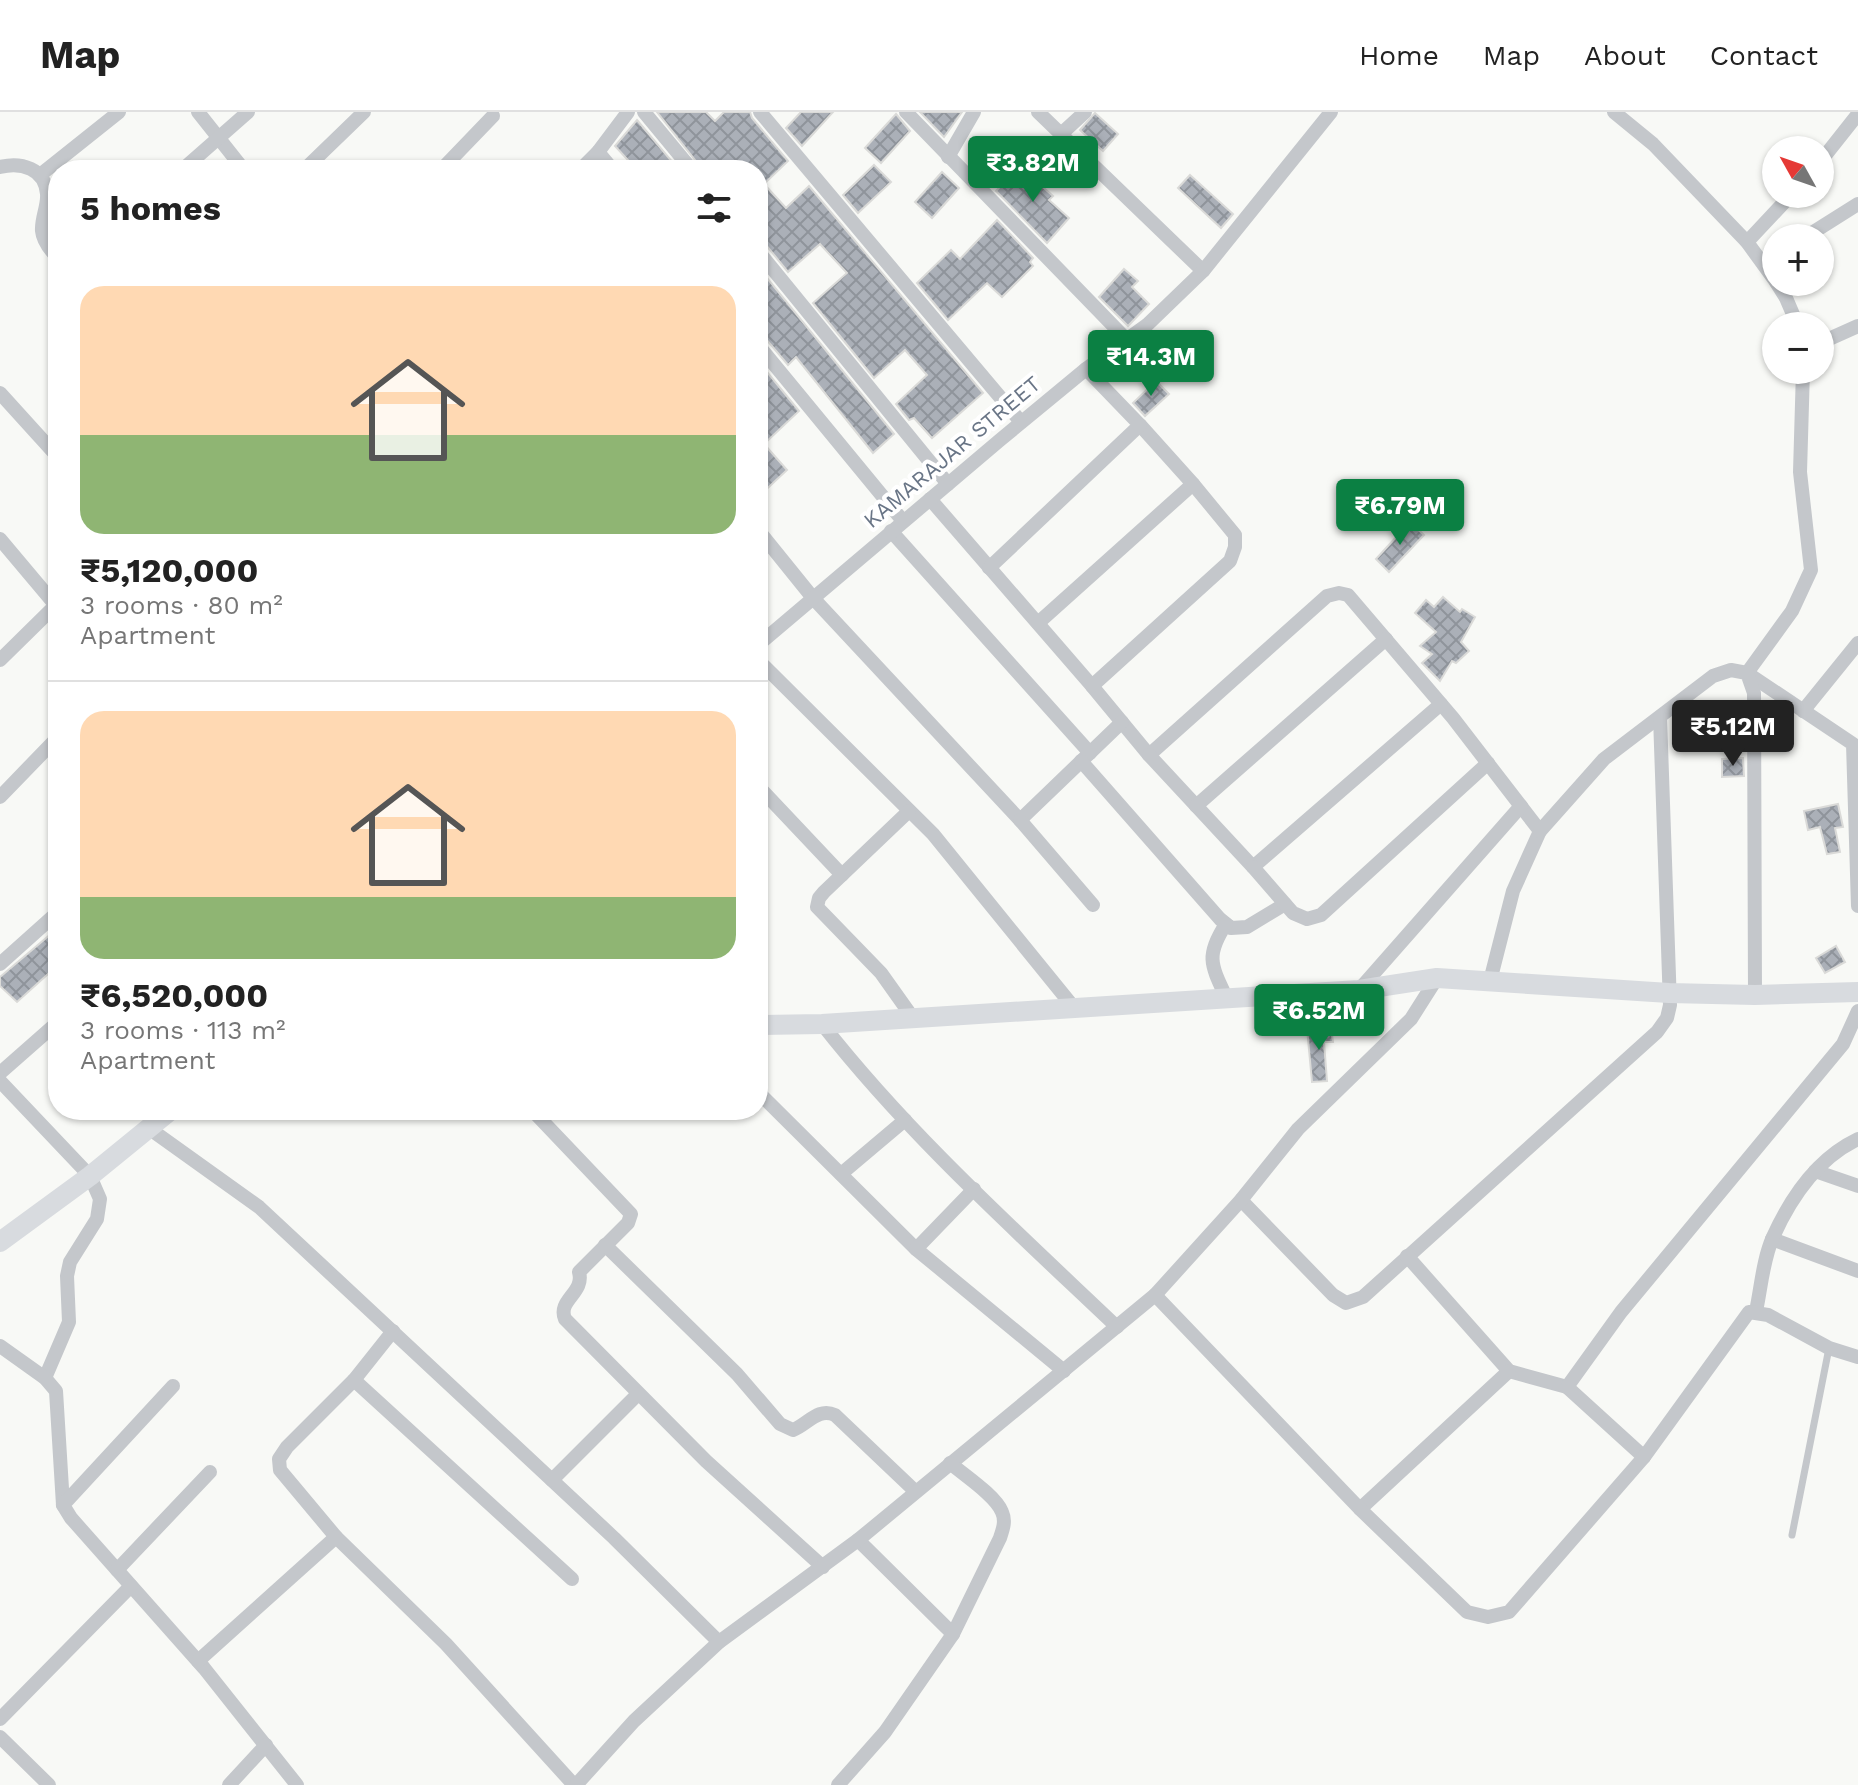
<!DOCTYPE html>
<html lang="en">
<head>
<meta charset="utf-8">
<style>
	:root { --surface:#fff; --page:#f2f2f2; --text:#222; --muted:#767676; --line:#e0e0e0; --accent:#0b8043 }
	body { margin:0; font-family:"Work Sans",sans-serif; background:var(--page); color:var(--text); height:100vh; display:flex; flex-direction:column; font-size:30px; white-space:nowrap }
	* { box-sizing:border-box; margin:0 }
	p { font-size:26px; color:var(--muted) }
	.icon { flex:none; width:44px; height:44px; fill:none; stroke:currentColor; stroke-width:2; stroke-linecap:round; stroke-linejoin:round }
	.map { position:relative; flex:1; overflow:hidden }
	.panel { position:absolute; left:48px; top:48px; width:720px; height:960px; display:flex; flex-direction:column; background:var(--surface); border-radius:32px; box-shadow:0 2px 6px #0004 }
	.panel>* { flex:none }
	.needle { width:52px; rotate:310deg }
	.tools { position:absolute; left:1762px; top:24px; display:grid; gap:16px }
	.tools a { display:grid; place-items:center; width:72px; height:72px; border-radius:50%; background:var(--surface); box-shadow:0 2px 6px #0004; font-size:40px }
	.price { position:absolute; translate:-50% -68px; padding:0 18px; border-radius:8px; background:var(--accent); color:#fff; font-size:26px; line-height:52px; filter:drop-shadow(0 2px 4px #0008) }
	.price::after { content:''; position:absolute; left:50%; top:48px; width:24px; height:18px; margin-left:-12px; background:inherit; clip-path:polygon(0 0,100% 0,50% 100%) }
	.price.active { background:#222; color:#fff }
	ul { padding:0; list-style:none }
	li { display:grid; align-content:center; gap:16px; height:424px; padding:0 32px }
	li+li { border-top:2px solid var(--line) }
	li span { display:grid; place-items:center; height:248px; border-radius:24px; color:#555 }
	li>.icon { margin-inline-start:auto }
	span .icon { width:144px; height:144px; fill:#fffc; stroke-width:1 }
	li b { font-size:34px }
	h2 { display:flex; justify-content:space-between; align-items:center; height:96px; padding:0 32px; font-size:34px }
	header { display:flex; align-items:center; gap:48px; box-sizing:border-box; height:112px; padding:0 40px; background:var(--surface); border-bottom:2px solid var(--line) }
	header strong { font-size:38px }
	nav { display:flex; gap:44px; margin-inline-start:auto; font-size:28px }
	.map>svg:first-child { display:block }
	.building { fill:url(#building-cross-hatch); stroke:#dadad8; stroke-width:2 }
	.lines { fill:none; stroke-linecap:round; stroke-linejoin:round }
	.lane { stroke:#c4c7cb; stroke-width:7 }
	.street { stroke:#c4c7cb; stroke-width:14 }
	.secondary { stroke:#d8dbdf; stroke-width:20 }
	.labels { text-anchor:middle; dominant-baseline:central; stroke-width:8; stroke-linejoin:round; paint-order:stroke }
	.street-label { font-size:22px; fill:#697586; stroke:#fff }
</style>
</head>
<body>
<header>
<strong>Map</strong>
<nav><a>Home</a><a>Map</a><a>About</a><a>Contact</a></nav>
</header>
<div class="map">
<svg width="1858" height="1673" viewBox="0 0 1858 1673">
	<defs>
		<pattern id="building-cross-hatch" width="8" height="8" patternUnits="userSpaceOnUse" patternTransform="scale(2)"><rect width="8" height="8" fill="#abb0b8"/><path d="M0 0l8 8M0 8l8-8" fill="none" stroke="#8f949b"/></pattern>
	</defs>
	<rect width="100%" height="100%" fill="#f8f9f6"/>
	<g class="building">
		<path d="M657,0H706L715,9L724,0H750L752,6L788,49L764,72L786,96L809,74L983,281L932,326L914,306L909,308L896,292L927,263L905,238L874,266L813,191L847,161L820,132L788,160L766,133L758,129V58H703Z"/>
		<path d="M801,0H833L802,34L786,16Z"/>
		<path d="M920,0H962L944,25Z"/>
		<path d="M1095,1L1118,22L1103,39L1080,18Z"/>
		<path d="M896,2L910,19L881,51L865,36Z"/>
		<path d="M637,8L679,58H637L615,34Z"/>
		<path d="M874,53L891,70L858,101L843,83Z"/>
		<path d="M1019,54L1053,84L1049,88L1069,106L1047,131L996,79Z"/>
		<path d="M942,60L959,76L932,106L915,90Z"/>
		<path d="M1190,63L1233,102L1221,116L1178,76Z"/>
		<path d="M997,108L1033,146L1030,150L1033,154L1002,185L987,171L948,208L917,171L951,138L960,147Z"/>
		<path d="M758,155L894,322L873,341L796,245L788,253L766,227L758,223Z"/>
		<path d="M1124,157L1138,169L1132,175L1149,192L1128,214L1099,185Z"/>
		<path d="M758,249L799,299L764,332L787,358L758,385Z"/>
		<path d="M1156,269L1169,282L1145,304L1133,291Z"/>
		<path d="M1410,410L1424,423L1389,460L1376,447Z"/>
		<path d="M1443,485L1460,500L1462,497L1475,505L1461,530L1469,539L1456,551L1452,549L1440,569L1422,551L1432,542L1420,534L1436,520L1415,501L1426,488L1434,495Z"/>
		<path d="M1774,591L1793,604L1788,620L1768,614Z"/>
		<path d="M1743,646L1744,664L1722,665V647Z"/>
		<path d="M1838,692L1843,715L1835,716L1840,740L1827,742L1820,715L1808,718L1804,699Z"/>
		<path d="M58,816V853L17,890L0,874V865Z"/>
		<path d="M1836,834L1845,850L1825,861L1816,846Z"/>
		<path d="M1331,915L1333,930H1324L1327,969L1312,970L1307,916Z"/>
	</g>
	<g class="lines">
		<path class="lane" d="M1792,1423L1829,1236"/>
		<g class="street">
			<path d="M198,0L244,58"/>
			<path d="M644,0L692,58"/>
			<path d="M760,0L1021,310"/>
			<path d="M906,0L1126,227"/>
			<path d="M1038,0L1203,159"/>
			<path d="M1614,0L1653,32L1747,130L1776,170"/>
			<path d="M1060,23L1085,0"/>
			<path d="M598,40L613,58"/>
			<path d="M948,45L974,0"/>
			<path d="M1820,50L1858,2"/>
			<path d="M0,55C21,50 45,56 47,82C48,94 41,107 42,119C43,130 51,139 58,146"/>
			<path d="M182,58L248,0"/>
			<path d="M304,58L364,0"/>
			<path d="M441,58L493,4"/>
			<path d="M580,58L598,40L628,0"/>
			<path d="M40,63L119,0"/>
			<path d="M1804,126L1858,92"/>
			<path d="M1747,130L1792,82"/>
			<path d="M758,139L948,372"/>
			<path d="M1776,170L1786,186L1798,214"/>
			<path d="M1820,231L1858,214"/>
			<path d="M758,233L903,409"/>
			<path d="M1803,258L1800,360L1811,458L1792,499L1747,561L1853,632L1858,794"/>
			<path d="M0,281L58,345"/>
			<path d="M1140,313L1193,372"/>
			<path d="M930,387L1092,574L1149,643L1327,484L1339,481L1348,483L1453,606L1540,719L1513,779L1490,869"/>
			<path d="M758,418L813,486L1020,708L1122,610"/>
			<path d="M891,419L1090,641"/>
			<path d="M0,427L58,496"/>
			<path d="M989,456L1140,313L1086,257"/>
			<path d="M1038,511L1193,372L1235,423V435L1230,449L1092,574"/>
			<path d="M758,533L1000,328L1086,257L1147,213L1203,159L1331,0"/>
			<path d="M0,548L58,491"/>
			<path d="M758,548L933,722L1075,897"/>
			<path d="M1803,599L1858,531"/>
			<path d="M1149,643L1253,755L1441,592"/>
			<path d="M1081,649L1220,807L1231,816L1247,815L1285,792"/>
			<path d="M758,674L842,763"/>
			<path d="M0,685L58,625"/>
			<path d="M1196,694L1386,527"/>
			<path d="M909,699L824,780L819,786L817,795L881,861L913,906"/>
			<path d="M1020,708L1093,793"/>
			<path d="M1540,719L1604,647L1713,564L1731,558L1747,561L1754,581L1755,883"/>
			<path d="M1253,755L1293,801L1307,807L1321,803L1488,651"/>
			<path d="M1226,812C1205,844 1211,853 1227,887"/>
			<path d="M0,852L58,800"/>
			<path d="M1359,878L1521,694"/>
			<path d="M822,912C909,1023 1015,1118 1117,1215"/>
			<path d="M0,961L58,910"/>
			<path d="M0,969L90,1064L100,1087L97,1107L70,1150L67,1164L69,1210L45,1266"/>
			<path d="M758,980L916,1137L1064,1259"/>
			<path d="M532,998L631,1102L628,1111L579,1160C585,1181 557,1188 565,1207L706,1349L823,1455"/>
			<path d="M150,1017L259,1095L614,1426L719,1530"/>
			<path d="M1815,1059L1858,1074"/>
			<path d="M841,1062L905,1008"/>
			<path d="M1241,1088L1333,1183L1346,1191L1363,1185L1657,920L1667,906L1670,893L1660,605"/>
			<path d="M1772,1127L1858,1159"/>
			<path d="M605,1133L737,1262L780,1312L793,1318C808,1312 818,1295 835,1303L915,1379"/>
			<path d="M916,1137L974,1077"/>
			<path d="M1407,1144L1509,1259L1567,1275"/>
			<path d="M1155,1183L1241,1088L1298,1017L1411,907L1437,866"/>
			<path d="M1756,1199C1761,1176 1763,1147 1773,1125C1791,1085 1818,1046 1858,1027"/>
			<path d="M0,1234L45,1266L56,1279L63,1393"/>
			<path d="M354,1268L572,1467"/>
			<path d="M173,1274L63,1393L71,1406L204,1556L297,1673"/>
			<path d="M1644,1345L1567,1275L1621,1200L1843,932L1858,899"/>
			<path d="M552,1368L638,1282"/>
			<path d="M1360,1397L1509,1259"/>
			<path d="M336,1425L280,1358L279,1347L287,1335L354,1268L393,1219"/>
			<path d="M858,1428L953,1522"/>
			<path d="M117,1458L210,1360"/>
			<path d="M198,1549L336,1425L446,1532L574,1673"/>
			<path d="M0,1607L131,1474"/>
			<path d="M0,1625L49,1673"/>
			<path d="M229,1673L266,1633"/>
			<path d="M576,1673L634,1609L719,1530L858,1428L1155,1183L1360,1397L1467,1500L1488,1505L1509,1500L1644,1345L1749,1200L1768,1203L1829,1236L1858,1245"/>
			<path d="M838,1673L885,1620L953,1522L1000,1426C1003,1417 1006,1409 1002,1400C996,1384 964,1363 950,1351"/>
		</g>
		<g class="secondary">
			<path d="M758,913L822,912L1359,878L1437,866L1669,881L1755,883L1858,880"/>
			<path d="M0,1130L90,1064L171,998"/>
		</g>
	</g>
	<g class="labels">
		<g class="street-label">
			<text transform="translate(952 340) rotate(-40)">KAMARAJAR STREET</text>
		</g>
	</g>
</svg>
<div class="tools">
<a><svg class="needle" viewBox="-14 -14 28 28"><path d="M0-13l5 13h-10z" fill="#e53935"/><path d="M0 13l5-13h-10z" fill="#767676"/></svg></a>
<a>+</a>
<a>−</a>
</div>
<b class="price" style="left:1033px;top:92px">₹3.82M</b>
<b class="price" style="left:1151px;top:286px">₹14.3M</b>
<b class="price" style="left:1400px;top:435px">₹6.79M</b>
<b class="price active" style="left:1733px;top:656px">₹5.12M</b>
<b class="price" style="left:1319px;top:940px">₹6.52M</b>
<section class="panel">
<h2>5 homes<svg class="icon" aria-label="filters" viewBox="0 0 24 24"><path d="M4 7h16M4 17h16"/><circle cx="9" cy="7" r="2"/><circle cx="15" cy="17" r="2"/></svg></h2>
<ul>
<li><span style="background:linear-gradient(#ffd9b3 60%,#8fb573 0)"><svg class="icon" aria-label="home" viewBox="0 0 24 24"><path d="M3 11l9-7 9 7M6 9v11h12V9"/></svg></span><div><b>₹5,120,000</b><p>3 rooms · 80 m²</p><p>Apartment</p></div></li>
<li><span style="background:linear-gradient(#ffd9b3 75%,#8fb573 0)"><svg class="icon" aria-label="home" viewBox="0 0 24 24"><path d="M3 11l9-7 9 7M6 9v11h12V9"/></svg></span><div><b>₹6,520,000</b><p>3 rooms · 113 m²</p><p>Apartment</p></div></li>
</ul>
</section>
</div>
</body>
</html>
